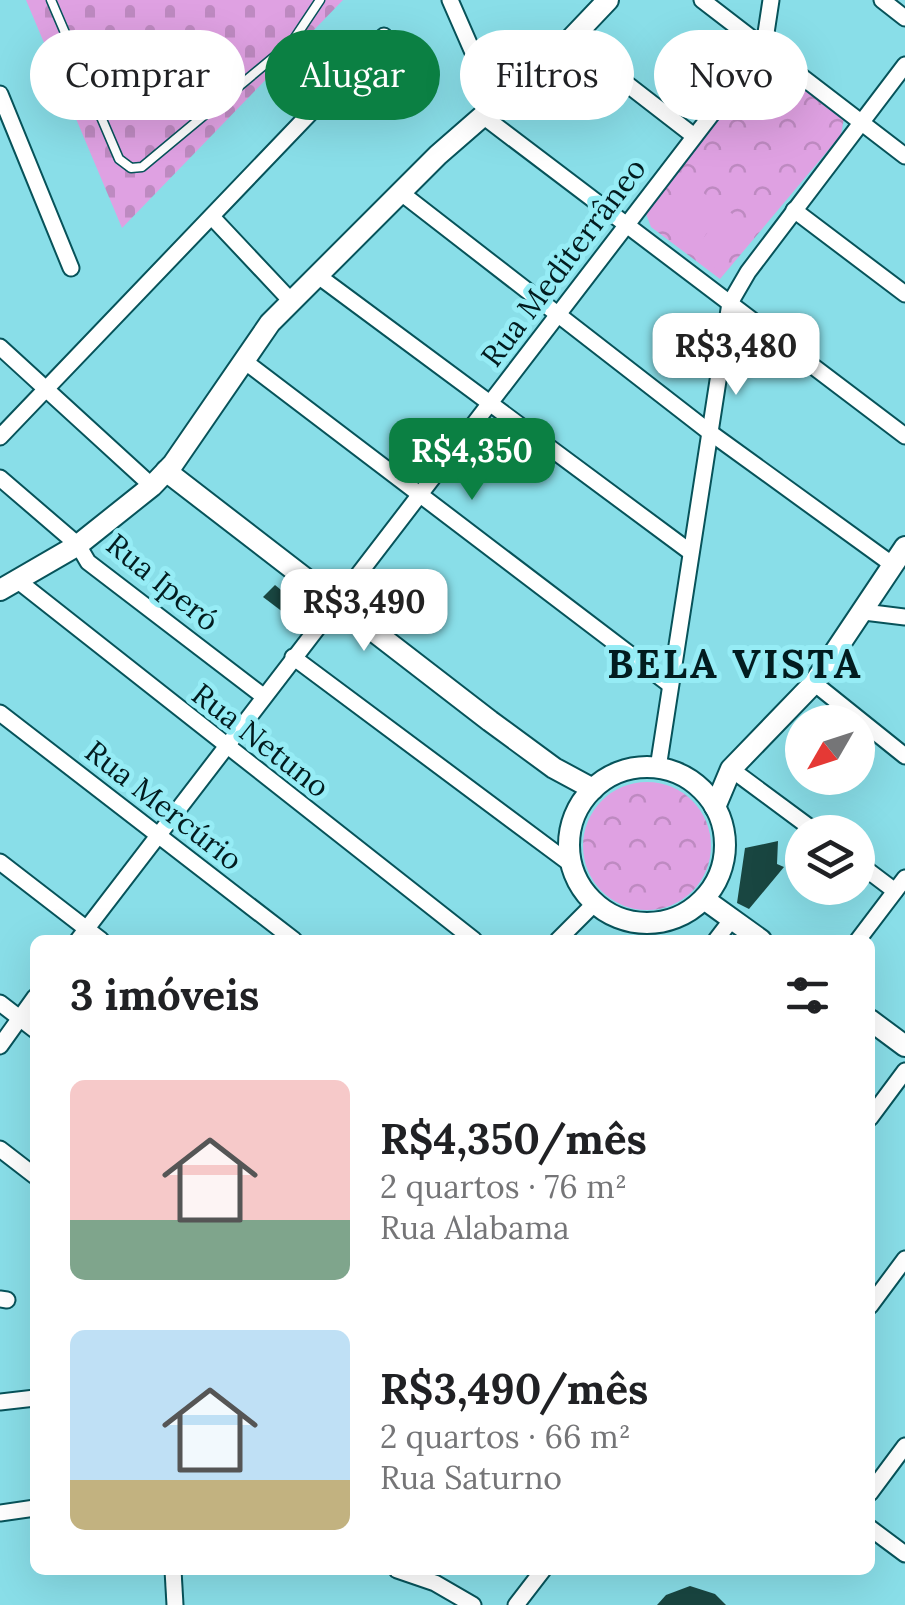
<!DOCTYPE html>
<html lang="pt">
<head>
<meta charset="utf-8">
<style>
	:root { --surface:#fff; --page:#f2f2f2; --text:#202124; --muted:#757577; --accent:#0b8043 }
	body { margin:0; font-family:Lora,serif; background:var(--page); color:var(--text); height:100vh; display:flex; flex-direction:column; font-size:38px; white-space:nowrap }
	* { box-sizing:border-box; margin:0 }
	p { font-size:32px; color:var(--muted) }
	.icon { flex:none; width:55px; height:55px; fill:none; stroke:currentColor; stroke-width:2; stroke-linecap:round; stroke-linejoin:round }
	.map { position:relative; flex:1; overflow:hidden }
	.panel { position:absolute; left:30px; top:935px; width:845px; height:640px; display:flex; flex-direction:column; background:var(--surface); border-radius:15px; box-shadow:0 10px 40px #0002 }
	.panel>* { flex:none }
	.hud { position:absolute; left:30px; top:30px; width:845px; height:90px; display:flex; gap:20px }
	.needle { width:65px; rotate:231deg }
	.buttons { position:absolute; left:785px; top:705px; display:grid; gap:20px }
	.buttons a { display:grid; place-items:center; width:90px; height:90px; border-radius:50%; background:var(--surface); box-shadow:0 10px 40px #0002; font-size:50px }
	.price { position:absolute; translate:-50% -85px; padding:0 22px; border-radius:20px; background:#fff; color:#222; font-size:32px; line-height:65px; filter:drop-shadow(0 2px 5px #0008) }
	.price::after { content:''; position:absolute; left:50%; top:60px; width:30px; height:22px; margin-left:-15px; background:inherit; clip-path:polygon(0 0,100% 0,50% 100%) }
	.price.selected { background:var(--accent); color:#fff }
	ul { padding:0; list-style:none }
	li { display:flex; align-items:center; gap:30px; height:250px; padding:0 40px }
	li span { display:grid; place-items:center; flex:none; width:280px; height:200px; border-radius:15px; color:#555 }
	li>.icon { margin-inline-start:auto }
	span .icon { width:120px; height:120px; fill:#fffc; stroke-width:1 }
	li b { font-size:42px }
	h2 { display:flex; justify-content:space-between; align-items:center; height:120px; padding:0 40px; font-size:42px }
	.tag { padding:0 35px; border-radius:45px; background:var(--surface); box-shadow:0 10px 40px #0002; font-size:35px; line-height:90px }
	.tag.selected { background:var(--accent); color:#fff }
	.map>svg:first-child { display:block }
	.cemetery { fill:url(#cemetery-stones) }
	.park { fill:url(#park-crowns) }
	.garden { fill:#dfa1e2 }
	.building { fill:#194641 }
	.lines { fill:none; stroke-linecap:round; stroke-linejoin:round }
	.lane-casing { stroke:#07535a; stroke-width:11 }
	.street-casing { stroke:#07535a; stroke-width:19 }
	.secondary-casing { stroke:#07535a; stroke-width:24 }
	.lane { stroke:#fff; stroke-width:8 }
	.street { stroke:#fff; stroke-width:15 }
	.secondary { stroke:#fff; stroke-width:20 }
	.labels { text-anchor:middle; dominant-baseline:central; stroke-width:10; stroke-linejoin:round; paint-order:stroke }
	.street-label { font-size:30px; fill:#021c1f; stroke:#96ecf5 }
	.district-label { font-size:40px; font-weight:bold; letter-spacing:2.5px; fill:#021c1f; stroke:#96ecf5 }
</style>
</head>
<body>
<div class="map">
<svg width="905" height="1605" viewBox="0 0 905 1605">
	<defs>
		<pattern id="cemetery-stones" width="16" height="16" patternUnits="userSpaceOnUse" patternTransform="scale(2.5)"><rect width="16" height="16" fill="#dfa1e2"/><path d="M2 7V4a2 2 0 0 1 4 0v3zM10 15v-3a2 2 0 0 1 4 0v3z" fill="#be8ac1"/></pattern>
		<pattern id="park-crowns" width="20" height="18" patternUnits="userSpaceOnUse" patternTransform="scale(2.5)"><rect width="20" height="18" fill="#dfa1e2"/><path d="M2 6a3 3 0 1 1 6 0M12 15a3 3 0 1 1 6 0" fill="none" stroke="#be8ac1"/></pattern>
	</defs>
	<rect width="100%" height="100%" fill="#89dee8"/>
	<path class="cemetery" d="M26,0H343L122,228Z"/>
	<g class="park">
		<path d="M761,62L774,63L844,118L841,135L720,279L651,227L645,211Z"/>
		<circle cx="647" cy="846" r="64"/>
	</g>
	<g class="garden">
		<path d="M689,182L714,201L685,240L660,222Z"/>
		<path d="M726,209L751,229L719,271L693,251Z"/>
	</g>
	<g class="building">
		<path d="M275,585L308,612L300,625L263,597Z"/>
		<path d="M778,841L777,864L784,867L749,909L737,903L745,848Z"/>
		<path d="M690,1586L715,1594L726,1605H657L666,1595Z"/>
	</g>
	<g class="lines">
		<defs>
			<path id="lane" d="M51,0L119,159L131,168L142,167L292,42L320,0"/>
			<g id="street">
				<path d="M450,0L496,105"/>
				<path d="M702,0L905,156"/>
				<path d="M882,0L905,18"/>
				<path d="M570,40L694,136"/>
				<path d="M0,94L71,268"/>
				<path d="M483,116L905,436"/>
				<path d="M400,192L708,431L893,565"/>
				<path d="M794,210L905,294"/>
				<path d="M212,217L291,301"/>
				<path d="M317,275L689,551"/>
				<path d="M0,347L152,486"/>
				<path d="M243,360L669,684"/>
				<path d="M0,437L384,36"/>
				<path d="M0,478L78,545L88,562L263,696"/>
				<path d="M17,580L474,940"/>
				<path d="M864,612L905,617"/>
				<path d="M293,657L572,865"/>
				<path d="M814,683L905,756"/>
				<path d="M0,713L294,940"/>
				<path d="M658,768L730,303L748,272L905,65"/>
				<path d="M731,769L816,832"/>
				<path d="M0,862L101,940"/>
				<path d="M858,863L895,891"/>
				<path d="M78,940L764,46L771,0"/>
				<path d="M558,940L595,903"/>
				<path d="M716,940L732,919"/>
				<path d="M858,940L905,878"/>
				<path d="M0,1003L35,1030"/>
				<path d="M0,1046L35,997"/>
				<path d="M870,1118L905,1071"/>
				<path d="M0,1149L35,1176"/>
				<path d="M0,1299L7,1300"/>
				<path d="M870,1306L905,1259"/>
				<path d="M0,1402L35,1398"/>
				<path d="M870,1493L905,1446"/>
				<path d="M0,1513L35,1508"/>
				<path d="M870,1528L905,1554"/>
				<path d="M173,1570L175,1605"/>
				<path d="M397,1570L435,1583L473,1605"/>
				<path d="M516,1605L543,1570"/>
			</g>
			<g id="secondary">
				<path d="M166,471L490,721L554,768L593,789"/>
				<path d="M0,590L78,545L152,486L173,464L270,323L438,155L570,40L608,0"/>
				<circle cx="647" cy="845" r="78"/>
				<path d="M715,807L731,769L814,683L905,547"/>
				<path d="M704,899L761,940"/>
				<path d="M870,1020L905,1046"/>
			</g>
		</defs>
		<use href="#lane" class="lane-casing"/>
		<use href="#street" class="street-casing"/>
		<use href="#secondary" class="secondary-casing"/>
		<use href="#lane" class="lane"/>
		<use href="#street" class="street"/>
		<use href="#secondary" class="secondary"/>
	</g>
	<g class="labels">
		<g class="street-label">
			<text transform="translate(563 262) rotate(-53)">Rua Mediterrâneo</text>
			<text transform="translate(163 582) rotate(39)">Rua Iperó</text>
			<text transform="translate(261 740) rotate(38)">Rua Netuno</text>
			<text transform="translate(164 805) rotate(38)">Rua Mercúrio</text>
		</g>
		<g class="district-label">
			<text x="735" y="663">BELA VISTA</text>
		</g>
	</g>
</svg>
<div class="buttons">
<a><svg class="needle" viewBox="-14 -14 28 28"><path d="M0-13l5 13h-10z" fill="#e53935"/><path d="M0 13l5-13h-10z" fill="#757577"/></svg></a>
<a><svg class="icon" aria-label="layers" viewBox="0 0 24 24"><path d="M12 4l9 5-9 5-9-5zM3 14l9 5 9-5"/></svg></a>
</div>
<b class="price" style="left:736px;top:398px">R$3,480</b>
<b class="price selected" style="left:472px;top:503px">R$4,350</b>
<b class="price" style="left:364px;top:654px">R$3,490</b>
<div class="hud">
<a class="tag">Comprar</a>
<a class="tag selected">Alugar</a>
<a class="tag">Filtros</a>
<a class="tag">Novo</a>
</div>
<section class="panel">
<h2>3 imóveis<svg class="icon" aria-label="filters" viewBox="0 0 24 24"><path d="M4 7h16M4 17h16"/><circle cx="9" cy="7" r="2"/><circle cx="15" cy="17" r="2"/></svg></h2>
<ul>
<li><span style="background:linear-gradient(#f6c9c9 70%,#7fa58c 0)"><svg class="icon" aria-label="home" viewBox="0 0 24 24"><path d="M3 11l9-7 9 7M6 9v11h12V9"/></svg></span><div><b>R$4,350/mês</b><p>2 quartos · 76 m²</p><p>Rua Alabama</p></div></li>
<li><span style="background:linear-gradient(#bfe0f5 75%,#c2b280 0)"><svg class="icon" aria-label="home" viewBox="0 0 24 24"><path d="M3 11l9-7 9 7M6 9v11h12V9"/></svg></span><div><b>R$3,490/mês</b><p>2 quartos · 66 m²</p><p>Rua Saturno</p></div></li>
</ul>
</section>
</div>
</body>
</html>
